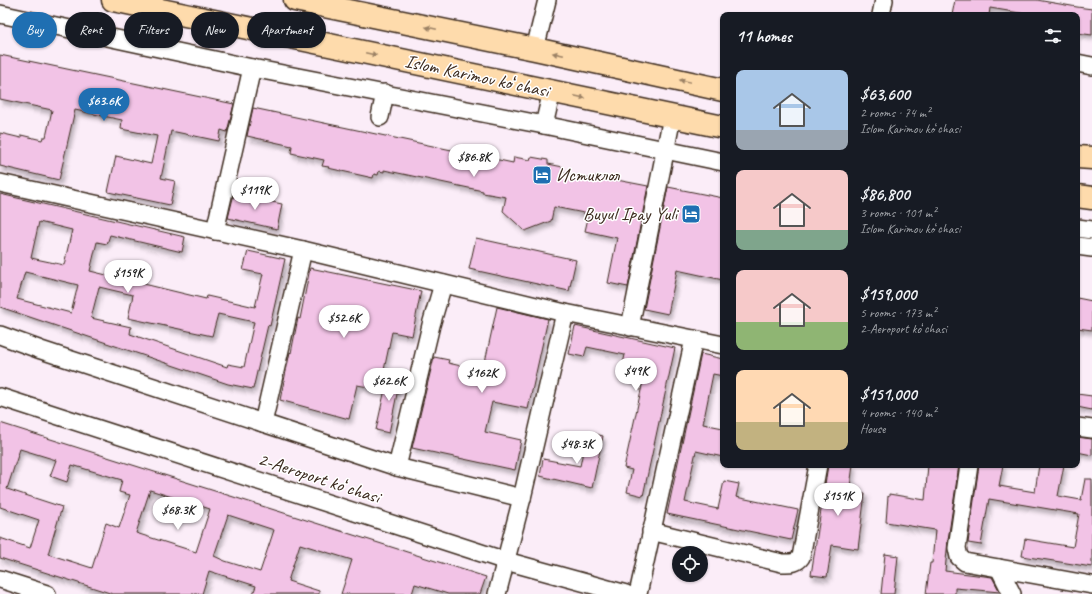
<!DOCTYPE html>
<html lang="en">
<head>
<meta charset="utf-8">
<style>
	:root { --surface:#171b24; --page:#20242c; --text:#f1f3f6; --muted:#9ea1a6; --accent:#1f6fb2 }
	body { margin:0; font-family:Caveat,sans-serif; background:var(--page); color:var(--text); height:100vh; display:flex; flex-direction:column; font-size:15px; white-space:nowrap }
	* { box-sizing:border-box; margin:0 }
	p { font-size:13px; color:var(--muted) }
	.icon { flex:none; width:22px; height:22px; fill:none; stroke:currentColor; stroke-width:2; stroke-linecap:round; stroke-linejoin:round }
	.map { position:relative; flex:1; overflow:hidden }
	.side { position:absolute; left:720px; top:12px; width:360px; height:456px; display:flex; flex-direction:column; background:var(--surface); border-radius:8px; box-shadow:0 1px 3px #0004 }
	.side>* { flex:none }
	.top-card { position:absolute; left:12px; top:12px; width:380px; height:36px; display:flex; gap:8px }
	.controls { position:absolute; left:672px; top:546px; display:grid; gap:8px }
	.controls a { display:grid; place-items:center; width:36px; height:36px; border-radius:50%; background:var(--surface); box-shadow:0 1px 3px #0004; font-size:20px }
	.price { position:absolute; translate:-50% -34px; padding:0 9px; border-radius:14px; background:#fff; color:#222; font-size:13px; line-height:26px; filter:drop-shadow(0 1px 2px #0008) }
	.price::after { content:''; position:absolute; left:50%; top:24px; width:12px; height:9px; margin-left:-6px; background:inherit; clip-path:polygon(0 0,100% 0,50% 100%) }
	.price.active { background:var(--accent); color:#fff }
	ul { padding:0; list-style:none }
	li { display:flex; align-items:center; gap:12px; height:100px; padding:0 16px }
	li span { display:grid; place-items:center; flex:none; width:112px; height:80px; border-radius:8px; color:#555 }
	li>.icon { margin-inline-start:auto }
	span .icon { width:48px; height:48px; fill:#fffc; stroke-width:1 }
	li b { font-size:17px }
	h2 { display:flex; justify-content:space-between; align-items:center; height:48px; padding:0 16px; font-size:17px }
	.tag { padding:0 14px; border-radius:18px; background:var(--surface); box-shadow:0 1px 3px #0004; font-size:14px; line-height:36px }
	.tag.active { background:var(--accent); color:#fff }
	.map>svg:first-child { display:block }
	.building { fill:#f2c3e6; stroke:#3b2a1e; fill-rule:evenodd; filter:url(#shadow) }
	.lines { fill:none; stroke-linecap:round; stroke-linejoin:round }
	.minor-casing { stroke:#3b2a1e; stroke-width:20 }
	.highway-casing { stroke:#3b2a1e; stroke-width:25 }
	.minor { stroke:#fff; stroke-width:17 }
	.highway { stroke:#fedbac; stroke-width:22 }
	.oneway { fill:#9c8265 }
	.labels { text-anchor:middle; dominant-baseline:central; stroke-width:3; stroke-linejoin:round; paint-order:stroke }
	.street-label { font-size:19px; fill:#3b2a1e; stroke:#fff }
	.poi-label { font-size:19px; fill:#3b2a1e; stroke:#fff; text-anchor:start }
</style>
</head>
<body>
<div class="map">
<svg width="1092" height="594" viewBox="0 0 1092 594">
	<defs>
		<filter id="shadow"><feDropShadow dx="2.5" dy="4.5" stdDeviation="2" flood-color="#0004"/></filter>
	</defs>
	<rect width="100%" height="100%" fill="#fbedf8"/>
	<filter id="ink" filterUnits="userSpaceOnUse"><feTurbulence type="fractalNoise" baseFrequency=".025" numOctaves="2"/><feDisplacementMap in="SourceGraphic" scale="8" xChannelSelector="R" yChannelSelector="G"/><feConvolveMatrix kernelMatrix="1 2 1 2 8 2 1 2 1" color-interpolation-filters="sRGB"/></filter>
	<g filter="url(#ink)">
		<g class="building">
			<path d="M955,0H1037L1077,7L1092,9V35L1077,33V15H1032L990,8L989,15H952Z"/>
			<path d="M0,55L234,104L227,132L221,130L219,141L171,131L161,178L175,181L170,205L108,192L116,156L151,164L157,136L121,129L122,120L75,110L59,180L0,166V133L21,138V135L42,140L43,137H46L52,110L0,99Z"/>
			<path d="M253,108L513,163L514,157L530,160L531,157L548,160V164L563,167L561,173L596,180V176L648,186L628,287L608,283L617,238L585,231L589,214L554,207L551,221L525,231L503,211L506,197L483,193V191L384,170V172L379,171L378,175L374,174L373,178L328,168L329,167L322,166L324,160L291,153L292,146L247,136Z"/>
			<path d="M668,187L723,198V280L677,270L668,314L644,309Z"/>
			<path d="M0,194L185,237L182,252L110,235L107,244L97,242L90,271L206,299L207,296L255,307L263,274L243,270L248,251L285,259L270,326L268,325L253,389L228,384L0,307ZM39,222L72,230L64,265L31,258ZM25,272L78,285L71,313L17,299ZM99,287L133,295L128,318L212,336L218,314L254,322L244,367L228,364L227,367L130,334L131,327L91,318Z"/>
			<path d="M234,194L282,204L277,229L228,218Z"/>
			<path d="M476,238L576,260L569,291L469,269Z"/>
			<path d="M310,268L421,291L412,336L392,332L380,389L357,385L349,419L280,400L290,352L291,353L298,318L300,319Z"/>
			<path d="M1077,298L1092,301V330L1077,328Z"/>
			<path d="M497,307L548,319L528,409L492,402L485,432L521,440L515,470L412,448L434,357L449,360L448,363L483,371Z"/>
			<path d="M575,326L675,348L643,496L627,492L632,470L624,468L643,381L620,376L625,355L587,347L584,357L569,354Z"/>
			<path d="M701,354L723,359V376L713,374L703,424L723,428V457L696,451L685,502L718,509L724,481L739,484L736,497L798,510L791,540L667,514Z"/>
			<path d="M389,371L401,374L389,433L376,430Z"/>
			<path d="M1077,394L1092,396V410L1077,407Z"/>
			<path d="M0,423L486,577L480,594H448L415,584L412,594H341L352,560L300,544L288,581L319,591V594H253L256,586L209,571L202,594H113L0,558V538L30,548L39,520L0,507ZM20,449L56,460L50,476L67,482L72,465L122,480L119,492L130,495L119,528L106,523L92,568L48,554L62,507L7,489ZM150,490L210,509L196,552L136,533ZM228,515L274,530L260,572L225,561L214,556Z"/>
			<path d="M587,432L603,436L592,488L540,476L543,459L580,466Z"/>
			<path d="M1077,437L1092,439V455L1077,452Z"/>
			<path d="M828,465H853L850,487L857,488L856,492L865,493L858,549L832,545L827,577L811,575Z"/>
			<path d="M928,465H959L948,540L945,571L992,577L1000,592L955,588V594H926L930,563H932L935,530L886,522L888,496L889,497V494L925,500Z"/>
			<path d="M979,465H1003L999,486L1035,492L1039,465H1064L1058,496L1081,500L1085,479H1092V567L1022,556L1025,539L1073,547L1079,514L989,499L981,545L968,543Z"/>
			<path d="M885,554L898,556L894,594H881Z"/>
		</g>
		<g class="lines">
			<defs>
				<g id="minor">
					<path d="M0,14L252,68L544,125L723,162"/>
					<path d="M881,15L884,0"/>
					<path d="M535,49L547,0"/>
					<path d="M1077,63L1092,66"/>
					<path d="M380,117L385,93"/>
					<path d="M544,125L552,91"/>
					<path d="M0,183L303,250L565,313L723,345"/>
					<path d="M1077,228L1092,230"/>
					<path d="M215,231L252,68"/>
					<path d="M1077,246L1092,248"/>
					<path d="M630,327L672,117"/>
					<path d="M0,335L41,350L397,467L522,498"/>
					<path d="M0,397L506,561L626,594"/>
					<path d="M263,423L303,250"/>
					<path d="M1077,427L1092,429"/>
					<path d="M969,465L957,548L959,557L965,562L1092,585"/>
					<path d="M397,467L431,325L443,284"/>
					<path d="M651,531L782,563C790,563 796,564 801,557L818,465"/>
					<path d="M999,568L1012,594"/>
					<path d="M0,579L47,594"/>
					<path d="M497,594L522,498L565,313"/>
					<path d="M638,594L694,339"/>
				</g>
				<g id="highway">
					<path d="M113,0L723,127"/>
					<path d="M295,0L535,49L723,90"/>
					<path d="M1077,157L1092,158"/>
					<path d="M1077,196L1092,198"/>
				</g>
			</defs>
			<use href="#minor" class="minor-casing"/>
			<use href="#highway" class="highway-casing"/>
			<use href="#minor" class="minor"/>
			<use href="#highway" class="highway"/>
		</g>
		<defs><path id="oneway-solid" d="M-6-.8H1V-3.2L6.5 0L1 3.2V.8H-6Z"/></defs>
		<g class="oneway">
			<use href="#oneway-solid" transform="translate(431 28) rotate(-168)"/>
			<use href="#oneway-solid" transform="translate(371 54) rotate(12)"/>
			<use href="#oneway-solid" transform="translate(558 54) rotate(-168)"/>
			<use href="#oneway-solid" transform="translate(685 81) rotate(-168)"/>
			<use href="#oneway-solid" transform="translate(580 97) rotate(12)"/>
		</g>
	</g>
	<defs>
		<symbol id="hotel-square" viewBox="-11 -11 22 22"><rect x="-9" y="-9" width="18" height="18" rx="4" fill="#1f6fb2" stroke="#fff"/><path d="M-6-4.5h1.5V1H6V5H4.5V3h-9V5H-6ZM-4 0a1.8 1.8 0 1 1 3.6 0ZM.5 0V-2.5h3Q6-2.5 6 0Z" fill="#fff"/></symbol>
	</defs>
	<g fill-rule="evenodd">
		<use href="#hotel-square" x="531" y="164" width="22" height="22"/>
		<use href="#hotel-square" x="680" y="203" width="22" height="22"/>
	</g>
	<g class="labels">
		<g class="street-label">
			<text transform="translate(477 76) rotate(12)">Islom Karimov koʻchasi</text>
			<text transform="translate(319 478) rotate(18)">2-Aeroport koʻchasi</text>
		</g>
		<g class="poi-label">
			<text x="556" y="175">Истиклол</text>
			<text x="677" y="214" text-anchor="end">Buyul Ipay Yuli</text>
		</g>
	</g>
</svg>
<div class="controls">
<a><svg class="icon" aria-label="locate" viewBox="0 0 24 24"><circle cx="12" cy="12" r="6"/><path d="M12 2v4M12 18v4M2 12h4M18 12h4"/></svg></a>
</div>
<b class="price active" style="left:104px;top:122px">$63.6K</b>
<b class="price" style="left:474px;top:178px">$86.8K</b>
<b class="price" style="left:255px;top:211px">$119K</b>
<b class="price" style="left:128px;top:294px">$159K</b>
<b class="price" style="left:344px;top:339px">$52.6K</b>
<b class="price" style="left:636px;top:392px">$49K</b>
<b class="price" style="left:482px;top:394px">$162K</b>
<b class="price" style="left:389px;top:402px">$62.6K</b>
<b class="price" style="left:577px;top:465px">$48.3K</b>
<b class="price" style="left:838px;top:517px">$151K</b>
<b class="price" style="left:178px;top:531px">$68.3K</b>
<div class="top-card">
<a class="tag active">Buy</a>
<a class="tag">Rent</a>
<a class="tag">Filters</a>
<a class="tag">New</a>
<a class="tag">Apartment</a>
</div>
<section class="side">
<h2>11 homes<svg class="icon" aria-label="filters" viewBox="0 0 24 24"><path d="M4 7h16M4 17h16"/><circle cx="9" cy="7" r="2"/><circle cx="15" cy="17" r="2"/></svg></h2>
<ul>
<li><span style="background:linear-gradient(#a9c7e8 75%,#9aa5b1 0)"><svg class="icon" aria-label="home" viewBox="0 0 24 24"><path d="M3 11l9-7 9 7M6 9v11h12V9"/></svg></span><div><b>$63,600</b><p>2 rooms · 74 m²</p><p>Islom Karimov koʻchasi</p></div></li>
<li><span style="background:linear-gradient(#f6c9c9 75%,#7fa58c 0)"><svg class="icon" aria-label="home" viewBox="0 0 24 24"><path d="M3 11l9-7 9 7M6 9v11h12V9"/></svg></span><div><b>$86,800</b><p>3 rooms · 101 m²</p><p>Islom Karimov koʻchasi</p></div></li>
<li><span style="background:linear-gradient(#f6c9c9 65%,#8fb573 0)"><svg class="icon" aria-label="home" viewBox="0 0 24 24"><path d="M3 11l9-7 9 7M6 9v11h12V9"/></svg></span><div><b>$159,000</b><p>5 rooms · 173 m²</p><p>2-Aeroport koʻchasi</p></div></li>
<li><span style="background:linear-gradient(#ffd9b3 65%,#c2b280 0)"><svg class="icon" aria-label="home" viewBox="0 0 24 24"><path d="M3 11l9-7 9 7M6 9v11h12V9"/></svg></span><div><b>$151,000</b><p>4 rooms · 140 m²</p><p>House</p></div></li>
</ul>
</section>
</div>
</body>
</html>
